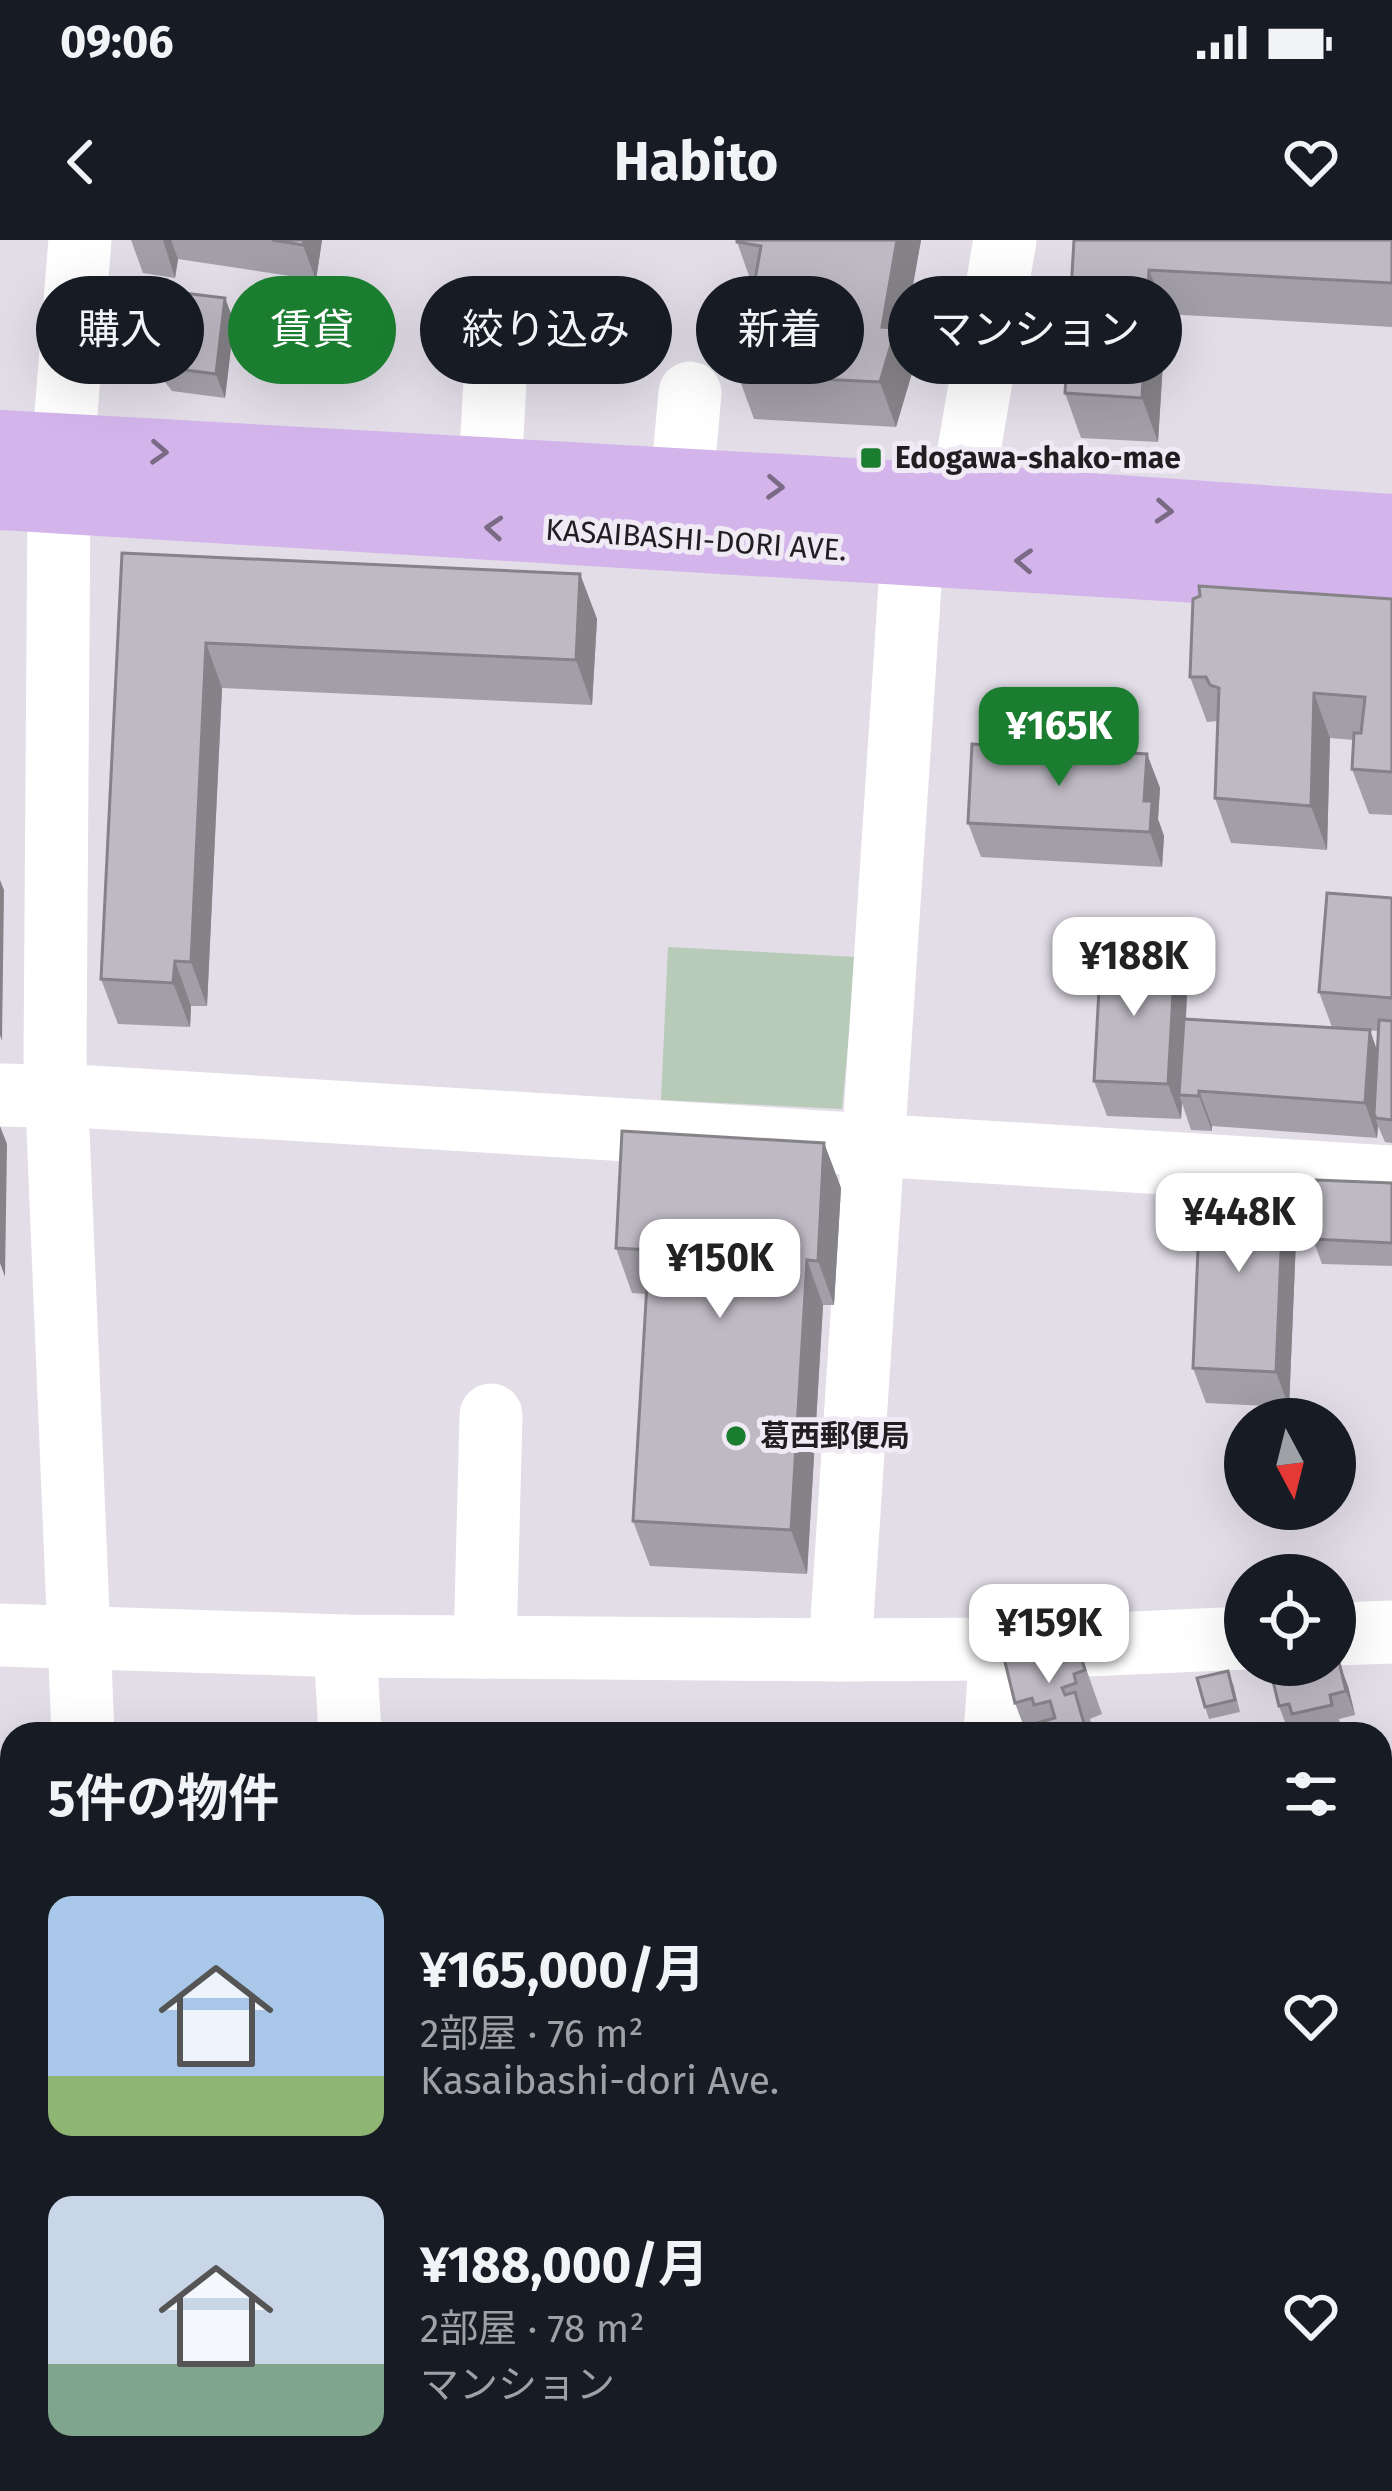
<!DOCTYPE html>
<html lang="ja">
<head>
<meta charset="utf-8">
<style>
	:root { --surface:#171b24; --page:#20242c; --text:#f1f3f6; --muted:#9ea1a6; --accent:#1b7d2f }
	body { margin:0; font-family:"Fira Sans","Noto Sans JP",sans-serif; background:var(--page); color:var(--text); height:100vh; display:flex; flex-direction:column; font-size:45px; white-space:nowrap }
	* { box-sizing:border-box; margin:0 }
	p { font-size:39px; color:var(--muted) }
	.icon { flex:none; width:66px; height:66px; fill:none; stroke:currentColor; stroke-width:2; stroke-linecap:round; stroke-linejoin:round }
	.map { position:relative; flex:1; overflow:hidden }
	.side { position:absolute; left:0px; top:1482px; width:1392px; height:771px; display:flex; flex-direction:column; background:var(--surface); border-radius:36px 36px 0 0; box-shadow:0 12px 48px #0002 }
	.side>* { flex:none }
	.guide { position:absolute; left:36px; top:36px; width:1320px; height:108px; display:flex; gap:24px }
	.needle { width:78px; rotate:173deg }
	.fabs { position:absolute; left:1224px; top:1158px; display:grid; gap:24px }
	.fabs a { display:grid; place-items:center; width:132px; height:132px; border-radius:50%; background:var(--surface); box-shadow:0 12px 48px #0002; font-size:60px }
	.price { position:absolute; translate:-50% -102px; padding:0 27px; border-radius:24px; background:#fff; color:#222; font-size:39px; line-height:78px; filter:drop-shadow(0 3px 6px #0008) }
	.price::after { content:''; position:absolute; left:50%; top:72px; width:36px; height:27px; margin-left:-18px; background:inherit; clip-path:polygon(0 0,100% 0,50% 100%) }
	.price.current { background:var(--accent); color:#fff }
	ul { padding:0; list-style:none }
	li { display:flex; align-items:center; gap:36px; height:300px; padding:0 48px }
	li span { display:grid; place-items:center; flex:none; width:336px; height:240px; border-radius:24px; color:#555 }
	li>.icon { margin-inline-start:auto }
	span .icon { width:144px; height:144px; fill:#fffc; stroke-width:1 }
	li b { font-size:51px }
	h2 { display:flex; justify-content:space-between; align-items:center; height:144px; padding:0 48px; font-size:51px }
	.pill { padding:0 42px; border-radius:54px; background:var(--surface); box-shadow:0 12px 48px #0002; font-size:42px; line-height:108px }
	.pill.current { background:var(--accent); color:#fff }
	.status { display:flex; justify-content:space-between; align-items:center; height:84px; padding:0 60px; background:var(--surface); direction:ltr }
	.status svg { height:33px; fill:currentColor }
	header { display:flex; justify-content:space-between; align-items:center; height:156px; padding:0 48px; background:var(--surface); font-size:54px; font-weight:700 }
	.map>svg:first-child { display:block }
	.green { fill:#b7cbb8 }
	.lines { fill:none; stroke-linecap:round; stroke-linejoin:round }
	.minor { stroke:#fff; stroke-width:63 }
	.major { stroke:#d3b5eb; stroke-width:66 }
	.wall { fill:#a39fa8 }
	.shaded-wall { fill:#858288 }
	.building { fill:#beb9c3; stroke:#858288; stroke-width:3 }
	.oneway { stroke:#7a6a86 }
	.poi-dot { fill:#1b7d2f; stroke:#f0eaf5; stroke-width:4.5 }
	.labels { text-anchor:middle; dominant-baseline:central; stroke-width:10; stroke-linejoin:round; paint-order:stroke }
	.poi-label { font-size:30px; font-weight:bold; fill:#201e21; stroke:#f0eaf5; text-anchor:start }
	.street-label { font-size:30px; fill:#201e21; stroke:#f0eaf5 }
</style>
</head>
<body>
<div class="status"><b>09:06</b><svg viewBox="0 0 49 12"><path d="M0 12V9h3v3zM5 12V6h3v6zM10 12V3h3v9zM15 12V0h3v12zM26 1h20v11H26zM47 4h2v5h-2z"/></svg></div>
<header><svg class="icon" aria-label="back" viewBox="0 0 24 24"><path d="M15 5l-7 7 7 7"/></svg>Habito<svg class="icon" aria-label="heart" viewBox="0 0 24 24"><path d="M12 20l-8-8c-3-5 5-10 8-4 3-6 11-1 8 4z"/></svg></header>
<div class="map">
<svg width="1392" height="2251" viewBox="0 0 1392 2251">
	<rect width="100%" height="100%" fill="#e2dde7"/>
	<path class="green" d="M668,707L856,717L842,869L661,860Z"/>
	<g class="lines">
		<g class="minor">
			<path d="M80,0L59,260L55,817L83,1494"/>
			<path d="M490,230L495,142"/>
			<path d="M961,257L1005,0"/>
			<path d="M641,272L682,241L690,153"/>
			<path d="M0,855L91,857L1392,937"/>
			<path d="M1335,1394L1392,1392"/>
			<path d="M0,1395L345,1406L840,1410L1001,1409L1245,1398"/>
			<path d="M345,1406L350,1494"/>
			<path d="M485,1407L491,1175"/>
			<path d="M840,1410L912,314"/>
			<path d="M995,1494L1001,1409"/>
			<path d="M0,1655H12"/>
			<path d="M1380,1663L1392,1591"/>
			<path d="M0,1826H12"/>
			<path d="M1380,1879L1392,1883"/>
			<path d="M115,2241L116,2251"/>
			<path d="M385,2241V2251"/>
			<path d="M890,2251L893,2241"/>
			<path d="M1251,2251L1255,2241"/>
		</g>
		<g class="major">
			<path d="M0,203L961,257L1392,287"/>
			<path d="M0,257L1392,342"/>
		</g>
	</g>
	<g class="wall">
		<path d="M131,0H322L316,40L178,19L175,38L143,33Z"/>
		<path d="M921,0L902,106L912,133L896,187L754,179L738,135L753,47L737,2Z"/>
		<path d="M1074,0H1392V87L1166,74L1158,202L1081,198L1065,153Z"/>
		<path d="M225,58L234,82L225,158L172,151L160,136L151,112Z"/>
		<path d="M122,313L580,334L597,379L592,465L222,448L207,766H191L190,787L118,784L101,739Z"/>
		<path d="M1392,359V575L1369,574L1352,529L1354,500L1330,498L1327,610L1231,603L1215,558L1218,481L1207,482L1190,437Z"/>
		<path d="M1147,514L1160,548L1158,579L1164,596L1162,627L981,617L968,583Z"/>
		<path d="M1392,658V903L1385,902L1378,886L1377,898L1212,886V891L1191,890L1182,863L1181,879L1107,876L1094,841L1187,752L1186,779L1370,790L1377,811L1378,791L1332,787L1319,752Z"/>
		<path d="M824,903L841,948L834,1065H823L807,1334L650,1326L633,1281L647,1054L632,1053L616,1008Z"/>
		<path d="M1392,943V1026L1322,1024L1313,999Z"/>
		<path d="M1297,976L1289,1167L1206,1163L1193,1128Z"/>
		<path d="M1075,1397L1102,1474L1090,1479L1092,1487L1089,1489L1090,1494H998L1024,1487L1015,1463Z"/>
		<path d="M1233,1443L1240,1472L1209,1479L1205,1467Z"/>
		<path d="M1348,1446L1355,1475L1339,1479L1341,1489L1319,1494H1299L1297,1488L1288,1490L1279,1466Z"/>
		<path d="M1380,1961L1392,1965V2024L1380,2020Z"/>
		<path d="M0,2001L12,2002V2241H70L71,2251H0Z"/>
		<path d="M188,2241H368V2251H191Z"/>
		<path d="M1130,2241H1201L1199,2251H1177L1131,2243Z"/>
	</g>
	<g class="shaded-wall">
		<path d="M163,0H171L178,19L175,38Z"/>
		<path d="M304,0H322L316,40L303,5Z"/>
		<path d="M897,0H921L902,106L912,133L896,187L880,142L882,87Z"/>
		<path d="M1149,30L1166,74L1158,202L1142,158Z"/>
		<path d="M225,58L234,82L225,158L216,134Z"/>
		<path d="M580,334L597,379L592,465L576,420Z"/>
		<path d="M206,403L222,448L207,766L191,722Z"/>
		<path d="M1314,453L1330,498L1327,610L1311,566Z"/>
		<path d="M1147,514L1160,548L1158,579L1164,596L1162,627L1150,592L1144,561Z"/>
		<path d="M0,640L4,650L2,801L0,795Z"/>
		<path d="M1175,718L1187,752L1182,855H1179L1182,863L1181,879L1168,844Z"/>
		<path d="M175,721L191,766L190,787L173,743Z"/>
		<path d="M1370,790L1382,825L1374,874L1378,886L1377,898L1365,863Z"/>
		<path d="M1199,851L1212,886V891L1199,856Z"/>
		<path d="M0,886L7,904L5,1037L0,1023Z"/>
		<path d="M824,903L841,948L834,1065L818,1021Z"/>
		<path d="M1284,941L1297,976L1289,1167L1276,1132Z"/>
		<path d="M807,1020L823,1065L807,1334L791,1290Z"/>
		<path d="M1339,1422L1348,1446L1355,1475L1346,1451Z"/>
		<path d="M60,2241H70L71,2251H63Z"/>
		<path d="M358,2241H368V2251H362Z"/>
		<path d="M1194,2241H1201L1199,2251H1197Z"/>
	</g>
	<g class="building">
		<path d="M272,0H304L303,5Z"/>
		<path d="M737,0H897L882,87L896,88L880,142L738,135L761,6L737,2Z"/>
		<path d="M1074,0H1392V43L1149,30L1142,158L1065,153Z"/>
		<path d="M159,50L225,58L216,134L163,127L151,112Z"/>
		<path d="M122,313L580,334L576,420L206,403L191,722L175,721L173,743L101,739Z"/>
		<path d="M1199,346L1392,359V532L1352,529L1354,493H1361L1365,457L1314,453L1311,566L1215,558L1219,448L1210,445L1206,437H1190L1193,359L1200,356Z"/>
		<path d="M972,504L1147,514L1144,561H1152L1150,592L968,583Z"/>
		<path d="M1327,653L1392,658V758L1319,752Z"/>
		<path d="M1101,713L1175,718L1168,844L1094,841Z"/>
		<path d="M1184,779L1370,790L1365,863L1199,851V856L1179,855Z"/>
		<path d="M1379,780L1392,781V880L1376,878L1374,874Z"/>
		<path d="M622,891L824,903L818,1021L807,1020L791,1290L633,1281L649,1010L616,1008Z"/>
		<path d="M1201,938L1284,941L1276,1132L1193,1128Z"/>
		<path d="M1316,940L1392,943V1003L1313,999Z"/>
		<path d="M1075,1397L1085,1430L1074,1434L1076,1443L1062,1448L1065,1455L1075,1452L1087,1494H998L1055,1478L1050,1461L1034,1465L1032,1458L1015,1463L1004,1418Z"/>
		<path d="M1339,1422L1346,1451L1330,1455L1332,1465L1292,1474L1289,1464L1279,1466L1272,1437L1286,1434L1283,1425H1335V1423Z"/>
		<path d="M1228,1431L1235,1460L1205,1467L1197,1438Z"/>
		<path d="M1380,1961L1392,1965V2013L1380,2009Z"/>
		<path d="M0,2001L12,2002V2090L0,2089Z"/>
		<path d="M0,2124H12V2214L0,2213Z"/>
	</g>
	<defs><path id="oneway-chevron" d="M-2-3.5L2.5 0L-2 3.5" fill="none" stroke-width="1.6" stroke-linecap="round" stroke-linejoin="round" transform="scale(3)"/></defs>
	<g class="oneway">
		<use href="#oneway-chevron" transform="translate(159 212) rotate(3)"/>
		<use href="#oneway-chevron" transform="translate(775 247) rotate(3)"/>
		<use href="#oneway-chevron" transform="translate(1164 271) rotate(4)"/>
		<use href="#oneway-chevron" transform="translate(494 288) rotate(-176)"/>
		<use href="#oneway-chevron" transform="translate(1024 321) rotate(-177)"/>
	</g>
	<g class="poi-dot">
		<rect x="859" y="206" width="24" height="24" rx="6"/>
		<circle cx="736" cy="1196" r="12"/>
	</g>
	<g class="labels">
		<g class="poi-label">
			<text x="895" y="218">Edogawa-shako-mae</text>
			<text x="760" y="1196">葛西郵便局</text>
		</g>
		<g class="street-label">
			<text transform="translate(696 300) rotate(4)">KASAIBASHI-DORI AVE.</text>
		</g>
	</g>
</svg>
<div class="fabs">
<a><svg class="needle" viewBox="-14 -14 28 28"><path d="M0-13l5 13h-10z" fill="#e53935"/><path d="M0 13l5-13h-10z" fill="#9ea1a6"/></svg></a>
<a><svg class="icon" aria-label="locate" viewBox="0 0 24 24"><circle cx="12" cy="12" r="6"/><path d="M12 2v4M12 18v4M2 12h4M18 12h4"/></svg></a>
</div>
<b class="price current" style="left:1059px;top:549px">¥165K</b>
<b class="price" style="left:1134px;top:779px">¥188K</b>
<b class="price" style="left:1239px;top:1035px">¥448K</b>
<b class="price" style="left:720px;top:1081px">¥150K</b>
<b class="price" style="left:1049px;top:1446px">¥159K</b>
<div class="guide">
<a class="pill">購入</a>
<a class="pill current">賃貸</a>
<a class="pill">絞り込み</a>
<a class="pill">新着</a>
<a class="pill">マンション</a>
</div>
<section class="side">
<h2>5件の物件<svg class="icon" aria-label="filters" viewBox="0 0 24 24"><path d="M4 7h16M4 17h16"/><circle cx="9" cy="7" r="2"/><circle cx="15" cy="17" r="2"/></svg></h2>
<ul>
<li><span style="background:linear-gradient(#a9c7e8 75%,#8fb573 0)"><svg class="icon" aria-label="home" viewBox="0 0 24 24"><path d="M3 11l9-7 9 7M6 9v11h12V9"/></svg></span><div><b>¥165,000/月</b><p>2部屋 · 76 m²</p><p>Kasaibashi-dori Ave.</p></div><svg class="icon" aria-label="heart" viewBox="0 0 24 24"><path d="M12 20l-8-8c-3-5 5-10 8-4 3-6 11-1 8 4z"/></svg></li>
<li><span style="background:linear-gradient(#c9d6e8 70%,#7fa58c 0)"><svg class="icon" aria-label="home" viewBox="0 0 24 24"><path d="M3 11l9-7 9 7M6 9v11h12V9"/></svg></span><div><b>¥188,000/月</b><p>2部屋 · 78 m²</p><p>マンション</p></div><svg class="icon" aria-label="heart" viewBox="0 0 24 24"><path d="M12 20l-8-8c-3-5 5-10 8-4 3-6 11-1 8 4z"/></svg></li>
</ul>
</section>
</div>
</body>
</html>
